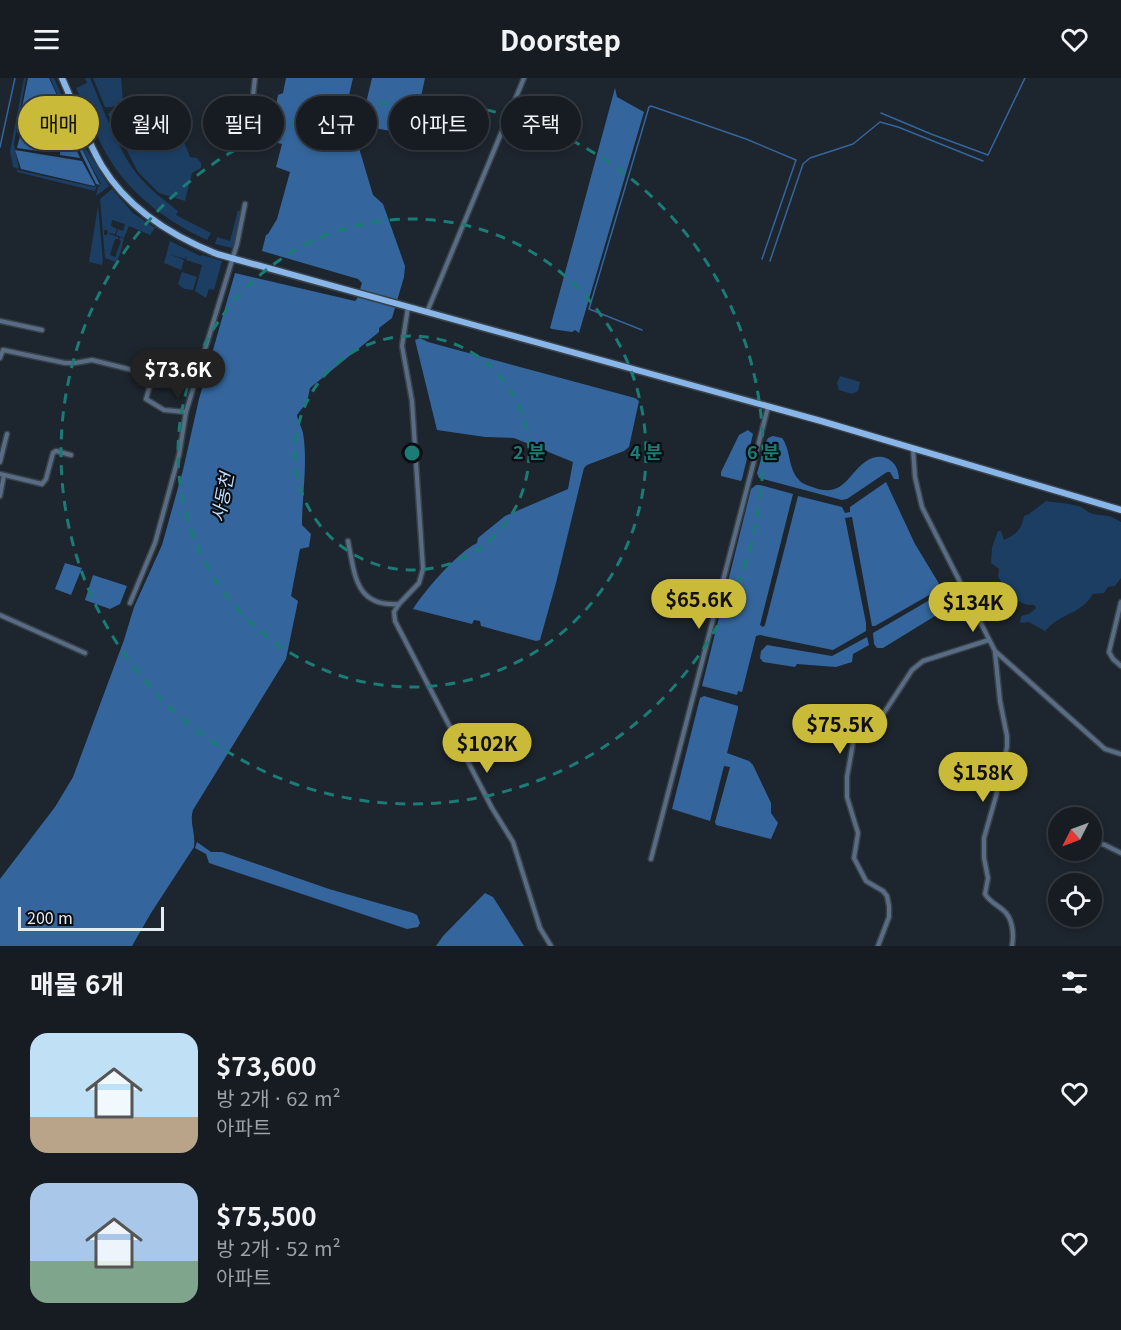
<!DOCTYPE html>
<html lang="ko">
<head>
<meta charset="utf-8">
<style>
	:root { --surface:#161c22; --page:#23292f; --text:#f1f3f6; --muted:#9ea1a5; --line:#353a40; --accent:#c9ba3a }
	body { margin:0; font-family:Georgia,"Noto Sans KR",serif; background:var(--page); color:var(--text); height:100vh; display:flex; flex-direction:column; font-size:22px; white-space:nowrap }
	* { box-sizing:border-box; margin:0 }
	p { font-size:20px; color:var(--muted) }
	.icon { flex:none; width:33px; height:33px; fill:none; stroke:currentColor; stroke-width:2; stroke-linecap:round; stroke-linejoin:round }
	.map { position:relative; height:868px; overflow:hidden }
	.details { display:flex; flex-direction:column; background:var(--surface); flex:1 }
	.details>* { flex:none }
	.top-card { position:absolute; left:18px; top:18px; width:600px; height:54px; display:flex; gap:12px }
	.needle { width:39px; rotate:228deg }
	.tools { position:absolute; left:1048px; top:729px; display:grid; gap:12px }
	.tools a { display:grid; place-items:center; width:54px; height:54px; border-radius:50%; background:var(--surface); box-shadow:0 3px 9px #0003,0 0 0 2px var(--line); font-size:30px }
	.scale { position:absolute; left:18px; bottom:15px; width:146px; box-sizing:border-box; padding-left:6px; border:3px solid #e6ebf1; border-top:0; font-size:16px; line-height:21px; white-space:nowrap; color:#e6ebf1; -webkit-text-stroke:4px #0a0e12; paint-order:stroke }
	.price { position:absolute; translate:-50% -51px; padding:0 14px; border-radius:21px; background:var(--accent); color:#111; font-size:20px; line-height:39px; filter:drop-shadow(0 2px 3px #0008) }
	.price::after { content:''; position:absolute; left:50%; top:36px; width:18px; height:14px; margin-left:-9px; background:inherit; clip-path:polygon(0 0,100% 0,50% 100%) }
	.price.current { background:#222; color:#fff }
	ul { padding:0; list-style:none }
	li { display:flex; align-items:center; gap:18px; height:150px; padding:0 30px }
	li span { display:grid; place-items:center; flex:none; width:168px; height:120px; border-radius:18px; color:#555 }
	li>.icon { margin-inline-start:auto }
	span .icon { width:72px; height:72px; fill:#fffc; stroke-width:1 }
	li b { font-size:26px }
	h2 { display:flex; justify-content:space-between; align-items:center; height:72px; padding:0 30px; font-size:26px }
	.pill { padding:0 21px; border-radius:27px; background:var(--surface); box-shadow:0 3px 9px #0003,0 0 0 2px var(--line); font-size:21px; line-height:54px }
	.pill.current { background:var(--accent); color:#111 }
	header { display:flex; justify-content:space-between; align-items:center; height:78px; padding:0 30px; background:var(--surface); font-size:27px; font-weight:700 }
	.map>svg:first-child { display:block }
	.green { fill:#1c3e63 }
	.water { fill:#34669d }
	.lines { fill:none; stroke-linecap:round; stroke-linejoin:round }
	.stream { stroke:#34669d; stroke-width:1.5 }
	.minor-casing { stroke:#394149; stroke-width:7 }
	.primary-casing { stroke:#394149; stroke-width:9 }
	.minor { stroke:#586d85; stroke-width:4 }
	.primary { stroke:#89b6e8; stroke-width:6 }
	.ring { fill:none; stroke:#1a7c75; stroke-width:3; stroke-dasharray:10 8 }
	.labels { text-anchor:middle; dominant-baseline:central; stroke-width:4.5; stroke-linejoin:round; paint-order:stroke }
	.water-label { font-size:18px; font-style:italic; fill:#c0dcfc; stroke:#0a0e12 }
	.centre { fill:#1a7c75; stroke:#0a0e12; stroke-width:3 }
	.ring-label { font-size:18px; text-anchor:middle; font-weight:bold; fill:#1a7c75; stroke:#0a0e12; stroke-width:4.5; stroke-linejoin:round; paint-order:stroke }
</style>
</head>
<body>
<header><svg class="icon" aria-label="menu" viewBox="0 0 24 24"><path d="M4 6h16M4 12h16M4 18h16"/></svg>Doorstep<svg class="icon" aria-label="heart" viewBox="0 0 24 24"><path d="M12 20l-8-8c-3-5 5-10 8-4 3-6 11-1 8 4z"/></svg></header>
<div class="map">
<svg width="1121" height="868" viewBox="0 0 1121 868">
	<rect width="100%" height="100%" fill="#1d252e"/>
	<g class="green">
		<path d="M24,0H26L14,66L19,91L13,89L10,73Z"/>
		<path d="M50,0H54L87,72L109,108L96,118L98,109L101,106L78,63Z"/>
		<path d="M85,0H90C102,28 118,72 137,96C148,110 164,122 178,133L176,137L211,155L207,162C171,146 133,118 112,85C97,62 88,35 76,10L87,5Z"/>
		<path d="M93,0H121L123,24L112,29H105Z"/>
		<path d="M124,26L143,37L153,38L155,37L166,42L171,41L176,44L190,79L197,80L201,85V90L192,95L185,123L159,115L138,94L108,36L113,31Z"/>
		<path d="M17,92L94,109L97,107L95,113L17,94Z"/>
		<path d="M112,111L133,135L155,150L150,157L129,148L124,160L116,157L118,151L123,153L125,146L112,142L111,148L117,151L115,156L108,155L107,152H104V157H107V155L118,159V161H115L110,177L115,179L121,163L119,162L120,159L124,161C121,169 122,177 115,184L105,180L100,121Z"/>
		<path d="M98,128L103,183L102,187L89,184Z"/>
		<path d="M238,132L240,133L234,168L232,170L215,166L217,159L230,163Z"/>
		<path d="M170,163L200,178L202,177L222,183L214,212L209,211L206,220L195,213L202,187L186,182L187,178L185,181L169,176L184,182L181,192L164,185Z"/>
		<path d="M182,194L197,199L193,212L184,211L178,206Z"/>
		<path d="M840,298L860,304L858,313L852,316L839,312L837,305Z"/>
		<path d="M1046,423C1057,425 1070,425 1081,429C1085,431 1088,435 1093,436C1107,439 1107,435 1121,444V500L1115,508L1108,509L1104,515L1093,516C1080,537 1062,534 1045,553L1029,544L1020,545L1021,538L1029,536L1036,530L1034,527C1016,528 1007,512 998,499L999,491L991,485L992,469L998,453H1001L1004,462C1017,456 1021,452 1024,438L1029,436Z"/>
	</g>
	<g class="water">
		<path d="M28,0H49L78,63L100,107L96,106L75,63L21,55V50L19,55L17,54Z"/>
		<path d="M286,0H353L344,39L353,50L373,117L383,126L405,188L404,199L392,240L379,250V254L310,310L307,324L297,337C298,344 302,349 303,355C308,385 302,417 302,447L311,456L309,469L300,471L291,518L298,523L286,581L193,732C189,745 196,755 194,769L151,835L132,868H0V801L55,729L73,699L124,562L134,529L162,467L183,392L199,321L235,195L355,223L357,221L362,205L358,201L262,173L266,157L268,156L277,141L290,94L276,89L282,66L269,63L278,17L283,15Z"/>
		<path d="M372,0H425L413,57L363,48L367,28L366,25Z"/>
		<path d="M615,10L617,19L644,34L579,255L575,252L572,254L552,251L550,250Z"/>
		<path d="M20,58L41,61L38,73L17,70Z"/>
		<path d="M61,64L74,66L80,80L60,77Z"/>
		<path d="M15,72L82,83L95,107L94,108L21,91Z"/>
		<path d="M420,260L428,264L635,320L639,323L629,369L624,373L587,387L584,390L556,505L540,562L536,563L481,548L480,543L474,542L472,546L413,531C425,512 458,474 477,465L478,460L505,438L568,411L573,384L514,360L485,359L437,352L415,262Z"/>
		<path d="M748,352L753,356L742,401L741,403L721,398V394L739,357Z"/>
		<path d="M773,358L782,360C791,372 788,391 799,402C802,406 810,408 815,410C845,420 848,394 868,382C884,373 899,384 899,401H894L890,394H887L847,421L842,422L759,400L757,395L766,364L768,360Z"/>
		<path d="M886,404L915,466L938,504L940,509L938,512L875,548H872L852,439L845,440L866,545V553L833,572L760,557L756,558L742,614L738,613L737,617L702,608L751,411L756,407H760L793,416L760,547L763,549L765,547L798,418L842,429L845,435L850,434V429Z"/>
		<path d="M65,485L82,490L71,517L55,511Z"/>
		<path d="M93,497L127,508L120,526L110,531L85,522Z"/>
		<path d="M945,513L951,525L948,530L883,570H877L874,566L873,555Z"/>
		<path d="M867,559L869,567L853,576L852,584L836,589L797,586L795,589L763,584L760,580L761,573L767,567L832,578Z"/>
		<path d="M704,618L738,628V631L727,675L749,683L753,687L771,725V735L778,745L771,761L716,747L715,744L730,689L724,688L710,743L672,731L700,620Z"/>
		<path d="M197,764L211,774H222L329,811L413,835L417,837L420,845L418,849L407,851L209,785L206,776L195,770Z"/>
		<path d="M485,815L493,819L524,868H436L443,858Z"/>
	</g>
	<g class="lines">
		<g class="stream">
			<path d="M881,35L931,56L988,77L1025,0"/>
			<path d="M0,69L15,0"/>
			<path d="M770,183L803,86L810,80L853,66L880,44L898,49L983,83"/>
			<path d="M642,252L589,231L649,29L651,28L746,61L796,82L762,181"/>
		</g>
		<defs>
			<g id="minor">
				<path d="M253,18L255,0"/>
				<path d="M427,234L524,0"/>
				<path d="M0,243L42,252"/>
				<path d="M0,280L3,272L65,285H75L92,282L153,297L146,321L164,332L186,334"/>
				<path d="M913,371L915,399L922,429L995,573L1105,671L1121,676"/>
				<path d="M0,384L7,356"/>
				<path d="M0,396L42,406L46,401L53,375L56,373L71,377"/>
				<path d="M0,418L4,397"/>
				<path d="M348,463C355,497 355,529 399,526L419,505L423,491L412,323L402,268L408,229"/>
				<path d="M1121,524L1109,574L1113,581L1121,588"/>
				<path d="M130,525L155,465L179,377L186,334L237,166L245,126"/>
				<path d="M399,526L394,534L395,543L492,730L513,764L540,850L551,868"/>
				<path d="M0,537L85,575"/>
				<path d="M995,574L1000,623L1007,658V669L996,718L984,760V780L988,800L985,816C990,824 996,826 1003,832C1013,840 1014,856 1012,868"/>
				<path d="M1092,763L1105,767L1121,775"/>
				<path d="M1068,774L1069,772"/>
				<path d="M651,781L768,329"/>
				<path d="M878,868L889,839V828L887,818L883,813L866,803L854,780L858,755L847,719V699L855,654L880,641L912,592L923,583L989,562"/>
			</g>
			<path id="primary" d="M62,0C75,29 86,61 102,88C128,131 172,158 217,176L821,343L1121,432"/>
		</defs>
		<use href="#minor" class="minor-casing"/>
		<use href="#primary" class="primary-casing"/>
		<use href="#minor" class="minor"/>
		<use href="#primary" class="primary"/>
	</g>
	<g class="ring">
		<circle cx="412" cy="375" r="117"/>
		<circle cx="412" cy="375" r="234"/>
		<circle cx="412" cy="375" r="351"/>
	</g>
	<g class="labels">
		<g class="water-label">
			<text transform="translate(221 419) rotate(-79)">사동천</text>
		</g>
	</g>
	<circle cx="412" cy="375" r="9" class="centre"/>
	<g class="ring-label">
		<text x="529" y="381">2 분</text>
		<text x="646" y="381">4 분</text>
		<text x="763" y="381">6 분</text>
	</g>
</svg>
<div class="tools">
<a><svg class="needle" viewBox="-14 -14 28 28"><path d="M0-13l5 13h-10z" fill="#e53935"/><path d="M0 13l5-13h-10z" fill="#9ea1a5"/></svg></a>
<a><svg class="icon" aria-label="locate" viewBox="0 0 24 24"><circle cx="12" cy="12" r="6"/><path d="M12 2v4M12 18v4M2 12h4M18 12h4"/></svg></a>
</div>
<div class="scale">200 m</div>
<b class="price current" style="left:178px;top:322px">$73.6K</b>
<b class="price" style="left:699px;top:552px">$65.6K</b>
<b class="price" style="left:973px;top:555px">$134K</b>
<b class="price" style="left:840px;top:677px">$75.5K</b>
<b class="price" style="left:487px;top:696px">$102K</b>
<b class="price" style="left:983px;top:725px">$158K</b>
<div class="top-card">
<a class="pill current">매매</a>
<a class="pill">월세</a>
<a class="pill">필터</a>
<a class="pill">신규</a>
<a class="pill">아파트</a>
<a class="pill">주택</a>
</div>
</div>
<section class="details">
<h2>매물 6개<svg class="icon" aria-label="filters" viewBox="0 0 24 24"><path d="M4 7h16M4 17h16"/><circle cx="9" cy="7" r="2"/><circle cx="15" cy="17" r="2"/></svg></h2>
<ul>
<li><span style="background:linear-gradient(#bfe0f5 70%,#b9a48a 0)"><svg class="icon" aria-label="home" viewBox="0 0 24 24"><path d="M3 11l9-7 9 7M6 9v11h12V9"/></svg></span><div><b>$73,600</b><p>방 2개 · 62 m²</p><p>아파트</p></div><svg class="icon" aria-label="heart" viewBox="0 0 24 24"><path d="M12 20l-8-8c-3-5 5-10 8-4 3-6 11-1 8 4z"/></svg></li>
<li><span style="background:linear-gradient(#a9c7e8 65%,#7fa58c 0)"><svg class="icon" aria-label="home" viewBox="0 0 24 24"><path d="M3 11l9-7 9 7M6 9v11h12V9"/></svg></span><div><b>$75,500</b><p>방 2개 · 52 m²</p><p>아파트</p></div><svg class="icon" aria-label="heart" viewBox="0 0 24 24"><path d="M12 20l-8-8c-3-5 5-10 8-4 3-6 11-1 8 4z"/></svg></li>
</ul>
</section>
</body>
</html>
